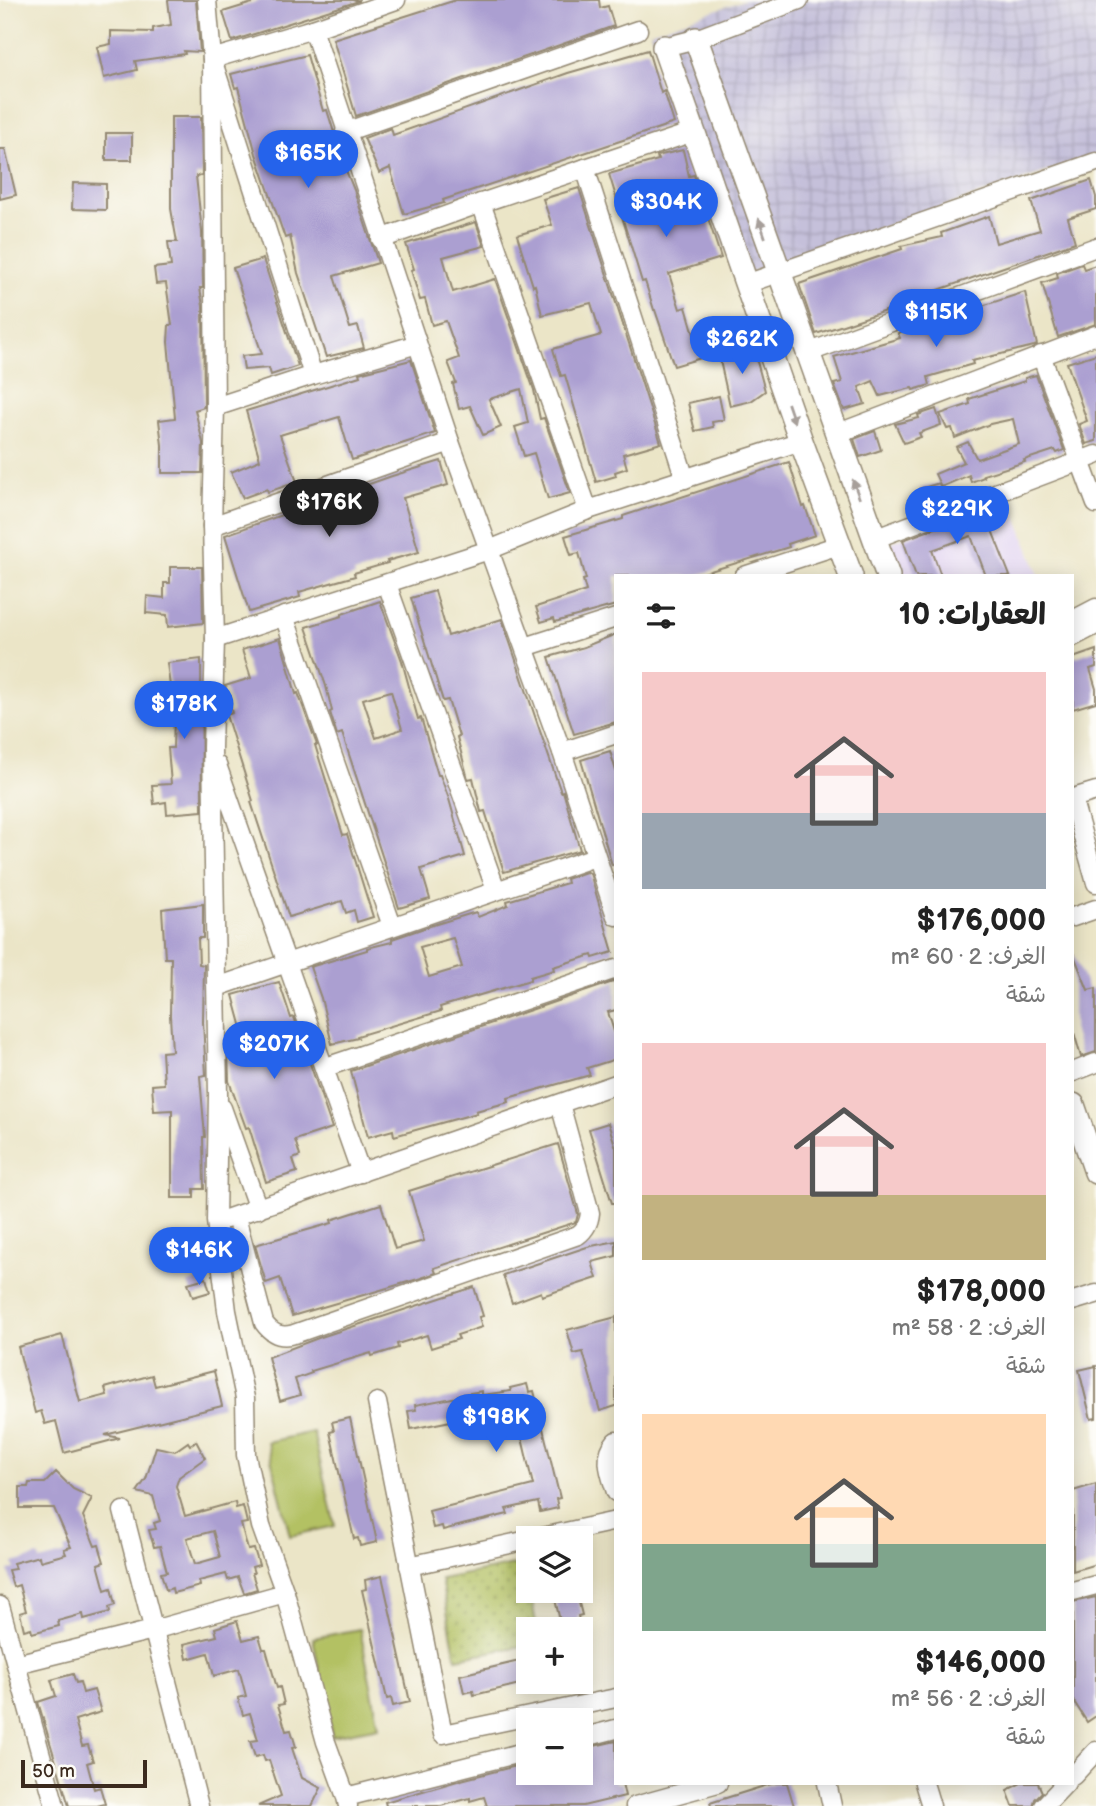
<!DOCTYPE html>
<html lang="ar">
<head>
<meta charset="utf-8">
<style>
	:root { --surface:#fff; --page:#f2f2f2; --text:#222; --muted:#767676; --accent:#2563eb }
	body { margin:0; font-family:"Balsamiq Sans","Playpen Sans Arabic",sans-serif; background:var(--page); color:var(--text); direction:rtl; height:100vh; display:flex; flex-direction:column; font-size:26px; white-space:nowrap }
	* { box-sizing:border-box; margin:0 }
	p { font-size:23px; color:var(--muted) }
	.icon { flex:none; width:38px; height:38px; fill:none; stroke:currentColor; stroke-width:2; stroke-linecap:round; stroke-linejoin:round }
	.map { position:relative; flex:1; overflow:hidden; direction:ltr }
	.side { position:absolute; left:614px; top:574px; width:460px; height:1211px; display:flex; flex-direction:column; background:var(--surface); border-radius:0px; box-shadow:0 4px 18px #0003; direction:rtl }
	.side>* { flex:none }
	.fabs { position:absolute; left:516px; top:1526px; display:grid; gap:14px }
	.fabs a { display:grid; place-items:center; width:77px; height:77px; border-radius:0px; background:var(--surface); box-shadow:0 4px 18px #0003; font-size:35px }
	.scale { position:absolute; left:21px; bottom:18px; width:126px; box-sizing:border-box; padding-left:7px; border:4px solid #3b2a1e; border-top:0; font-size:19px; line-height:24px; white-space:nowrap; color:#3b2a1e; -webkit-text-stroke:5px #fdfcf7; paint-order:stroke }
	.price { position:absolute; translate:-50% -60px; padding:0 16px; border-radius:24px; background:var(--accent); color:#fff; font-size:23px; line-height:46px; filter:drop-shadow(0 2px 4px #0008) }
	.price::after { content:''; position:absolute; left:50%; top:42px; width:21px; height:16px; margin-left:-10px; background:inherit; clip-path:polygon(0 0,100% 0,50% 100%) }
	.price.active { background:#222; color:#fff }
	ul { padding:0; list-style:none }
	li { display:grid; align-content:center; gap:14px; height:371px; padding:0 28px }
	li span { display:grid; place-items:center; height:217px; border-radius:0px; color:#555 }
	li>.icon { margin-inline-start:auto }
	span .icon { width:126px; height:126px; fill:#fffc; stroke-width:1 }
	li b { font-size:30px }
	h2 { display:flex; justify-content:space-between; align-items:center; height:84px; padding:0 28px; font-size:30px }
	.map>svg:first-child { display:block }
	.built { fill:#e2d4f3 }
	.industrial { fill:url(#industrial-grid) }
	.park { fill:#b3c163; stroke:#777640; stroke-width:2 }
	.garden { fill:url(#garden-dots); stroke:#777640; stroke-width:2 }
	.building { fill:#ab9fd1; fill-rule:evenodd }
	.lines { fill:none; stroke-linecap:round; stroke-linejoin:round }
	.minor-casing { stroke:#938872; stroke-width:21 }
	.tertiary-casing { stroke:#938872; stroke-width:26 }
	.minor { stroke:#fff; stroke-width:18 }
	.tertiary { stroke:#fff; stroke-width:23 }
	.oneway { fill:#a79f9a }
</style>
</head>
<body>
<div class="map">
<svg width="1096" height="1806" viewBox="0 0 1096 1806">
	<defs>
		<pattern id="industrial-grid" width="8" height="8" patternUnits="userSpaceOnUse" patternTransform="scale(1.75)"><rect width="8" height="8" fill="#c5c0da"/><path d="M0 4h8M4 0v8" fill="none" stroke="#aaa5bb"/></pattern>
		<pattern id="garden-dots" width="8" height="8" patternUnits="userSpaceOnUse" patternTransform="scale(1.75)"><rect width="8" height="8" fill="#b3c163"/><path d="M2 2h.1M6 6h.1" fill="none" stroke="#939d51" stroke-width="1.8" stroke-linecap="round"/></pattern>
	</defs>
	<rect width="100%" height="100%" fill="#fdfcf7"/>
	<filter id="ink" filterUnits="userSpaceOnUse"><feTurbulence type="fractalNoise" baseFrequency=".0143" numOctaves="2"/><feDisplacementMap in="SourceGraphic" scale="14" xChannelSelector="R" yChannelSelector="G"/><feConvolveMatrix kernelMatrix="1 2 1 2 8 2 1 2 1" color-interpolation-filters="sRGB"/></filter>
	<filter id="wash" filterUnits="userSpaceOnUse"><feTurbulence type="fractalNoise" baseFrequency=".00686" numOctaves="4" result="noise"/><feDisplacementMap in="SourceGraphic" scale="28" xChannelSelector="R" yChannelSelector="G"/><feGaussianBlur stdDeviation="1.57" result="paint"/><feColorMatrix in="noise" values="0 0 0 0 0 0 0 0 0 0 0 0 0 0 0 0 0 1.4 0 .05"/><feComposite in="paint" operator="in"/></filter>
	<g filter="url(#wash)">
		<rect width="100%" height="100%" fill="#ebe5c7"/>
		<path class="built" d="M1008,494L1039,576H903L890,543Z"/>
		<path class="industrial" d="M745,0H1096V155L735,277L650,32Z"/>
		<g class="park">
			<path d="M313,1432L335,1526L290,1536L267,1442Z"/>
			<path d="M360,1629L379,1727L332,1736L313,1638Z"/>
		</g>
		<path class="garden" d="M525,1563L537,1629H528V1645L456,1658L441,1579Z"/>
		<g id="blocks">
			<g class="building">
				<path d="M168,0H196L200,52L184,51L185,54L135,61L137,70L104,78L97,47L111,44V31L153,32V28L171,25Z"/>
				<path d="M262,0H359V1L232,41L223,12Z"/>
				<path d="M456,0H599L600,8L608,6L614,26L356,116L333,39Z"/>
				<path d="M648,50L661,93L664,91L674,123L443,200L444,203L404,214L390,168L379,173L364,138L391,128L393,135L568,73Z"/>
				<path d="M307,55L323,111L327,110L345,168L354,190L378,263L334,276L350,328L358,326L364,348L326,357L298,273L290,236L285,238L256,154L238,87L235,88L231,74Z"/>
				<path d="M171,117H201L202,175L196,176L202,232L203,288H200L203,306L204,407L195,410L203,443L202,473H162V445L159,420L175,418L168,342L169,325H172L166,283L156,284L154,268L171,266L168,242H177L171,209Z"/>
				<rect x="106" y="133" width="26" height="27"/>
				<path d="M0,149H5L16,195L0,199Z"/>
				<path d="M683,150L689,176L694,175L721,258L669,274L680,309L686,307L701,358L674,366L655,310H654L645,281L642,282L609,174L658,160L657,156L661,155Z"/>
				<path d="M1091,180L1096,197V209L1068,218L1075,242L938,290L939,292L912,302L816,334L799,284L902,249L901,246L942,237L941,233L989,216L996,243L1040,230L1031,201Z"/>
				<path d="M73,183L106,184V210L72,209Z"/>
				<path d="M579,188L661,443L623,454L627,468L615,472L616,476L596,482L565,375L561,376L553,349L601,335L591,303L542,315L535,285L533,286L517,235L552,225L543,199Z"/>
				<path d="M476,222L484,246L443,257L453,292L495,279L534,390L540,419L544,418L570,493L548,499L534,453L524,456L515,427L528,423L521,389L489,399L501,427L483,435L470,406L459,409L453,384L456,383L448,362L459,358L446,321L432,325L425,299L420,300L411,270L414,269L406,244Z"/>
				<path d="M263,259L298,366L271,375L269,368L244,370L242,356L262,354L233,268Z"/>
				<path d="M1082,264L1084,269L1096,265V324L1058,337L1042,283L1058,278L1057,273Z"/>
				<path d="M1025,292L1037,345L1034,346L972,361L973,364L928,377L930,385L913,390L912,388L880,396L873,381L859,387L865,404L844,410L834,384L842,382L834,357L900,338L898,333Z"/>
				<path d="M753,347L765,391L751,401L730,406L719,356Z"/>
				<path d="M1096,354V441L1086,444L1079,424L1087,421L1067,363Z"/>
				<path d="M411,360L435,433L352,460L339,417L280,435L297,482L268,492L267,489L243,498L231,472L260,460L246,411L360,376L359,373Z"/>
				<path d="M1036,375L1064,450L1057,453L1055,450L1024,460L1025,462L983,475L984,477L971,482L969,475L941,487L935,474L964,462L956,447L968,442L977,459L1019,444L1013,419L990,424L955,438L952,428L947,429L940,414L970,404L969,399L1025,381V378Z"/>
				<path d="M719,396L724,420L712,422L713,427L695,431L688,403Z"/>
				<path d="M936,409L941,425L919,433L921,437L904,443L895,424L919,418L918,415Z"/>
				<path d="M875,431L881,450L860,457L854,439Z"/>
				<path d="M441,461L448,485L403,498L419,552L387,561L388,563L354,573L355,576L299,592L300,597L249,612L225,535L392,476Z"/>
				<path d="M789,462L803,507L805,506L815,535L788,544L789,547L694,576H616V605L555,622L554,618L541,622L536,607L586,591L583,580L586,579L579,553L571,555L565,536L623,519V516Z"/>
				<path d="M939,483L944,500L925,507L920,489Z"/>
				<path d="M984,510L1010,576H986L971,536L932,550L941,576H916L903,540Z"/>
				<path d="M170,567H202L203,623L168,627L167,615L146,613L147,596L164,598V583H170Z"/>
				<path d="M435,591L448,636L502,619L542,737L561,792L563,791L580,850L504,872L485,811L481,812L473,778L468,779L457,737L459,736L448,700L443,701L411,598Z"/>
				<path d="M380,601L402,661L418,719L421,718L438,775H440L449,799L465,856L421,869L430,899L399,908L342,733L337,735L330,712L332,711L326,686L306,627L342,616V614ZM391,691L402,729L376,738L363,699Z"/>
				<path d="M616,634V722L574,734L549,657L584,647Z"/>
				<path d="M280,638L296,694L298,693L317,745H315L343,835L347,834L373,917L357,922L354,910L346,913L342,901L289,917L251,802L253,801L226,715L232,713L225,686L251,678L242,650Z"/>
				<path d="M1096,650V667L1090,669L1096,689V702L1073,709V658Z"/>
				<path d="M201,659L202,811L167,814L166,802L154,804L152,785L171,784L168,748H173L174,717L167,663Z"/>
				<path d="M610,751L616,771V864L612,865L581,760Z"/>
				<path d="M586,872L590,873L613,952L593,958L592,955L553,967L554,970L530,977V980L440,1007L441,1011L357,1036L358,1038L332,1044L321,998L310,967L367,950V948L392,942V939L430,926L476,912L478,917L508,905L507,901L567,883L566,879ZM453,938L462,967L429,977L420,947Z"/>
				<path d="M203,904V938H198L199,964L204,965L203,1022L206,1075L200,1076L205,1137H203L204,1189H194V1198H172V1110L154,1111L152,1085L164,1084L162,1052L172,1051L170,1015L171,958H165L162,909Z"/>
				<path d="M1073,953L1088,990L1096,988V1052L1081,1057L1073,1029Z"/>
				<path d="M616,981V1010L608,1012L616,1038V1059L587,1068L590,1075L508,1098L509,1102L476,1111L477,1113L394,1136L393,1130L368,1137L351,1071Z"/>
				<path d="M279,982L291,1018L294,1017L332,1128L295,1140L300,1156L293,1159L297,1172L266,1182L249,1127L246,1128L229,1081L228,1044L245,1039L233,995Z"/>
				<path d="M608,1123L616,1148V1203H612L589,1129Z"/>
				<path d="M558,1144L578,1214L576,1222L434,1268L436,1273L418,1279L292,1316L280,1278L266,1283L255,1245L332,1223L331,1220L381,1204L395,1249L424,1241L409,1191Z"/>
				<path d="M616,1241V1256L592,1262L597,1278L542,1296L541,1292L512,1303L503,1275L587,1247Z"/>
				<path d="M206,1278L210,1292L193,1297L188,1283Z"/>
				<path d="M474,1287L483,1316L479,1317L482,1327L457,1335L459,1339L431,1348L427,1335L397,1344L398,1348L372,1356L371,1353L311,1371L312,1373L295,1379L300,1395L280,1401L268,1357L321,1337Z"/>
				<path d="M616,1317V1406L600,1411L583,1352L574,1354L567,1330Z"/>
				<path d="M62,1335L80,1402L107,1395L105,1388L152,1375L155,1386L214,1371L222,1406L105,1435L120,1438L64,1453L56,1421L45,1424L41,1411L35,1413L18,1347Z"/>
				<path d="M1096,1366V1418L1091,1419L1079,1370Z"/>
				<path d="M527,1384L529,1392L534,1391L554,1474L560,1498L556,1499L558,1508L540,1512L538,1502L506,1509L508,1514L466,1524L443,1530L442,1526L433,1528L429,1511L533,1485L515,1408L411,1429L408,1411L416,1410L415,1405L458,1397V1395L482,1391V1395L511,1391L510,1388Z"/>
				<path d="M350,1418L377,1542L360,1546L358,1538L354,1539L330,1432L334,1431L332,1422Z"/>
				<path d="M196,1441L205,1458L179,1477L176,1486L185,1516L235,1502L236,1508L243,1506L247,1523L241,1524L248,1550L254,1549L259,1565L252,1567L254,1573H252L257,1589L244,1593L238,1577L228,1580L226,1574L199,1581L200,1586L173,1593L172,1588L166,1590L161,1573L167,1572L160,1546L154,1547L149,1530L156,1529L154,1523L160,1521L153,1496L137,1492L146,1479L156,1447L175,1451L188,1442L190,1445ZM213,1531L220,1557L195,1564L187,1538Z"/>
				<path d="M56,1472L73,1489L92,1498L83,1516L95,1546L99,1545L104,1562L98,1564L105,1590L111,1588L115,1605L109,1607L110,1612L84,1619L83,1614L58,1621L59,1626L32,1633L31,1628L24,1630L20,1613L26,1611L19,1585L13,1587L8,1570L15,1569L13,1563L39,1556L40,1561L66,1554L64,1549L71,1547L54,1508H20V1487H28L29,1483H45Z"/>
				<path d="M1096,1484V1564L1073,1571V1491Z"/>
				<path d="M382,1576L410,1702L393,1706L391,1698L387,1699L362,1590L366,1589L365,1580Z"/>
				<path d="M553,1591H576L582,1615L578,1616L580,1625L562,1629Z"/>
				<path d="M1096,1597V1716L1087,1722L1073,1700V1602Z"/>
				<path d="M237,1621L243,1640L259,1636L263,1649H266L277,1688L280,1687L284,1704L278,1705L286,1731L291,1730L296,1747L292,1748L302,1778L321,1788L312,1806H258L281,1796L269,1760L265,1761L263,1755L255,1757L250,1741L258,1740L250,1713L243,1715L238,1698L246,1696L239,1669L214,1676L208,1653L187,1659L184,1644L217,1636L215,1628Z"/>
				<path d="M528,1659V1682L474,1695L473,1691L464,1693L460,1675Z"/>
				<path d="M73,1674L76,1683L80,1682L83,1693L94,1690L101,1712L75,1720L82,1746L88,1745L93,1761L87,1763L94,1789L100,1787L105,1804L97,1806H69L38,1702L56,1696L51,1680Z"/>
				<path d="M616,1741V1783H622L625,1796L583,1806H487L484,1797L470,1801V1798L441,1806H386L385,1802L461,1780L528,1763V1773H581V1749Z"/>
				<path d="M774,1783H787L794,1806H711L710,1803Z"/>
				<path d="M1021,1783H1038L1042,1792L1035,1799L1033,1806H1013L1007,1790Z"/>
			</g>
		</g>
	</g>
	<g filter="url(#ink)">
		<use href="#blocks" fill-opacity="0" stroke="#938872" stroke-width="2"/>
		<g class="lines">
			<defs>
				<g id="minor">
					<path d="M207,0L212,59L215,407L212,526L215,639L212,748L218,1095L216,1221L227,1311L245,1398L246,1455L261,1526L285,1593L326,1742L346,1797"/>
					<path d="M313,29L450,442L562,752L616,916"/>
					<path d="M664,47L696,39L799,0"/>
					<path d="M345,132L638,30"/>
					<path d="M585,168L685,479"/>
					<path d="M481,203L588,510"/>
					<path d="M381,239L481,203L693,132"/>
					<path d="M746,284L1096,162"/>
					<path d="M807,353L1096,247"/>
					<path d="M1041,355L1096,504"/>
					<path d="M313,375L212,59L313,29L396,0"/>
					<path d="M215,407L313,375L417,344"/>
					<path d="M836,434L1096,335"/>
					<path d="M212,526L450,442"/>
					<path d="M874,539L1096,455"/>
					<path d="M744,576L839,545"/>
					<path d="M387,584L496,890"/>
					<path d="M284,616L392,926"/>
					<path d="M1073,620L1096,608"/>
					<path d="M1073,637L1096,625"/>
					<path d="M215,639L489,550L588,510L801,441"/>
					<path d="M525,647L616,618"/>
					<path d="M562,752L616,734"/>
					<path d="M217,765L361,1173"/>
					<path d="M1073,798L1096,791"/>
					<path d="M1073,801L1096,883"/>
					<path d="M1073,917L1096,909"/>
					<path d="M217,987L595,857"/>
					<path d="M326,1067L616,969"/>
					<path d="M1073,1072L1096,1063"/>
					<path d="M222,1108L258,1209"/>
					<path d="M236,1217L264,1323C272,1334 281,1338 294,1334L578,1235C586,1229 589,1223 590,1213L560,1104"/>
					<path d="M226,1219L616,1084"/>
					<path d="M1073,1301L1096,1294"/>
					<path d="M377,1402L443,1734L616,1698"/>
					<path d="M616,1441C602,1457 611,1475 616,1492"/>
					<path d="M123,1511L199,1806"/>
					<path d="M538,1538L616,1521"/>
					<path d="M409,1566L528,1540"/>
					<path d="M1073,1591L1096,1585"/>
					<path d="M0,1606L55,1806"/>
					<path d="M16,1664L153,1630L285,1593"/>
					<path d="M581,1738L616,1729"/>
					<path d="M1073,1776L1096,1751"/>
					<path d="M827,1783L832,1806"/>
					<path d="M924,1783L931,1806"/>
					<path d="M348,1806L346,1797L528,1751"/>
					<path d="M635,1806L718,1783"/>
					<path d="M1044,1806L1066,1783"/>
				</g>
				<g id="tertiary">
					<path d="M696,39L888,576"/>
					<path d="M664,47L801,441L851,576"/>
					<path d="M1073,1105L1096,1172"/>
				</g>
			</defs>
			<use href="#minor" class="minor-casing"/>
			<use href="#tertiary" class="tertiary-casing"/>
			<use href="#minor" class="minor"/>
			<use href="#tertiary" class="tertiary"/>
		</g>
		<defs><path id="oneway-solid" d="M-6-.8H1V-3.2L6.5 0L1 3.2V.8H-6Z" transform="scale(1.75)"/></defs>
		<g class="oneway">
			<use href="#oneway-solid" transform="translate(762 228) rotate(-109)"/>
			<use href="#oneway-solid" transform="translate(791 413) rotate(71)"/>
			<use href="#oneway-solid" transform="translate(856 489) rotate(-110)"/>
		</g>
	</g>
</svg>
<div class="fabs">
<a><svg class="icon" aria-label="layers" viewBox="0 0 24 24"><path d="M12 4l9 5-9 5-9-5zM3 14l9 5 9-5"/></svg></a>
<a>+</a>
<a>−</a>
</div>
<div class="scale">50 m</div>
<b class="price" style="left:308px;top:190px">$165K</b>
<b class="price" style="left:666px;top:239px">$304K</b>
<b class="price" style="left:936px;top:349px">$115K</b>
<b class="price" style="left:742px;top:376px">$262K</b>
<b class="price active" style="left:329px;top:539px">$176K</b>
<b class="price" style="left:957px;top:546px">$229K</b>
<b class="price" style="left:184px;top:741px">$178K</b>
<b class="price" style="left:274px;top:1081px">$207K</b>
<b class="price" style="left:199px;top:1287px">$146K</b>
<b class="price" style="left:496px;top:1454px">$198K</b>
<section class="side">
<h2>العقارات: 10<svg class="icon" aria-label="filters" viewBox="0 0 24 24"><path d="M4 7h16M4 17h16"/><circle cx="9" cy="7" r="2"/><circle cx="15" cy="17" r="2"/></svg></h2>
<ul>
<li><span style="background:linear-gradient(#f6c9c9 65%,#9aa5b1 0)"><svg class="icon" aria-label="home" viewBox="0 0 24 24"><path d="M3 11l9-7 9 7M6 9v11h12V9"/></svg></span><div><b>$176,000</b><p>الغرف: 2 · 60 m²</p><p>شقة</p></div></li>
<li><span style="background:linear-gradient(#f6c9c9 70%,#c2b280 0)"><svg class="icon" aria-label="home" viewBox="0 0 24 24"><path d="M3 11l9-7 9 7M6 9v11h12V9"/></svg></span><div><b>$178,000</b><p>الغرف: 2 · 58 m²</p><p>شقة</p></div></li>
<li><span style="background:linear-gradient(#ffd9b3 60%,#7fa58c 0)"><svg class="icon" aria-label="home" viewBox="0 0 24 24"><path d="M3 11l9-7 9 7M6 9v11h12V9"/></svg></span><div><b>$146,000</b><p>الغرف: 2 · 56 m²</p><p>شقة</p></div></li>
</ul>
</section>
</div>
</body>
</html>
